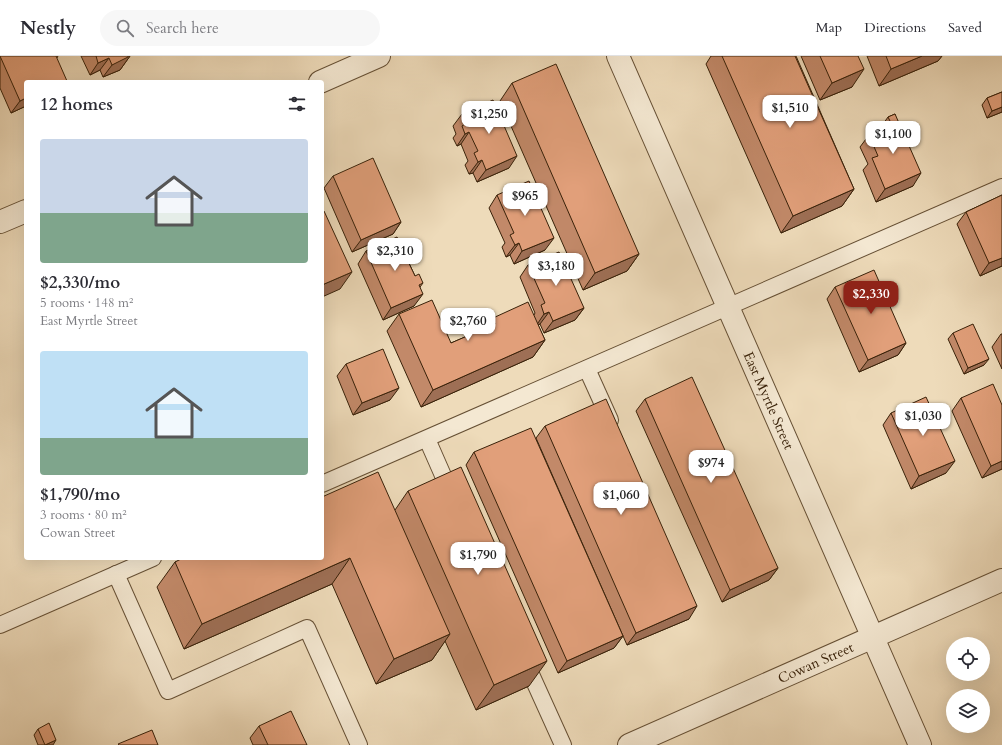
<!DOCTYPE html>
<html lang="en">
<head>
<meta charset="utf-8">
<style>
	:root { --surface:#fff; --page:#f7f7f7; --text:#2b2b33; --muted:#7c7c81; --line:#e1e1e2; --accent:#8f2418 }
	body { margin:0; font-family:Cardo,serif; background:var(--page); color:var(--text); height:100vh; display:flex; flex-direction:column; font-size:15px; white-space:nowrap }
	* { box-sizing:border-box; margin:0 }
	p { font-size:13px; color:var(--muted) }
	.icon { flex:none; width:22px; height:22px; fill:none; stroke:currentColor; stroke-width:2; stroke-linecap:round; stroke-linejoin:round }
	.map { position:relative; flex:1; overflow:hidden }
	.side { position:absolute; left:24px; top:24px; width:300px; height:480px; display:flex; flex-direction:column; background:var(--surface); border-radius:4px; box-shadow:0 4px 16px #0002 }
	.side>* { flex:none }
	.fabs { position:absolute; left:946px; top:581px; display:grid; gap:8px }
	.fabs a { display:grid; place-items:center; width:44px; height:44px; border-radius:50%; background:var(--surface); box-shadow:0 4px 16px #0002; font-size:20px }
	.price { position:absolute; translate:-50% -34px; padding:0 9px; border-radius:8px; background:#fff; color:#222; font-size:13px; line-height:26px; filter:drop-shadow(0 1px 2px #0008) }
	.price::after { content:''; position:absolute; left:50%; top:24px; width:12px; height:9px; margin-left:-6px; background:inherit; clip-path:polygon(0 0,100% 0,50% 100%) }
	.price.current { background:var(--accent); color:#fff }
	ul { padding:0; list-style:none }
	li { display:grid; align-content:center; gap:8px; height:212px; padding:0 16px }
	li span { display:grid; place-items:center; height:124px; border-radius:4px; color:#555 }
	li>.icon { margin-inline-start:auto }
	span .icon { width:72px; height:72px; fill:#fffc; stroke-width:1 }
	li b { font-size:17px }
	h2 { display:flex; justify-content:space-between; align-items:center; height:48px; padding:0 16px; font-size:17px }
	header { display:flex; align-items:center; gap:24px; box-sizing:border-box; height:56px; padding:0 20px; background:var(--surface); border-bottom:1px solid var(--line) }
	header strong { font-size:19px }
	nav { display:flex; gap:22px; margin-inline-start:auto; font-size:14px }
	.search { width:280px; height:36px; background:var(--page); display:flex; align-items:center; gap:10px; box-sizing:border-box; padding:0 14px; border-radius:22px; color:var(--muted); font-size:15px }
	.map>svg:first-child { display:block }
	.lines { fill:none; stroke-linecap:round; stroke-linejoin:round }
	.service-casing { stroke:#665035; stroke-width:18 }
	.minor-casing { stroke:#665035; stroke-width:24 }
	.service { stroke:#f4e8d2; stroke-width:16 }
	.minor { stroke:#f4e8d2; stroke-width:22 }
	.wall { fill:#c28969; stroke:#382109 }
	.shaded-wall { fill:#9e6f55; stroke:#382109 }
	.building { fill:#e19f7a; stroke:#382109 }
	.labels { text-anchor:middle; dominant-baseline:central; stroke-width:4; stroke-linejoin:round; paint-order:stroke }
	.street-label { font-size:14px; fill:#382109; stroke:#f4e8d2 }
</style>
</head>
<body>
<header>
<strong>Nestly</strong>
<div class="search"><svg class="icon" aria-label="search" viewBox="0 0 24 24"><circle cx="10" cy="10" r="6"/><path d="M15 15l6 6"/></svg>Search here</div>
<nav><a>Map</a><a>Directions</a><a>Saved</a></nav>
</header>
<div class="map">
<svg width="1002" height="689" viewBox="0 0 1002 689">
	<rect width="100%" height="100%" fill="#eedbba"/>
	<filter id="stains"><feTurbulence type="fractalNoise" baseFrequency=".005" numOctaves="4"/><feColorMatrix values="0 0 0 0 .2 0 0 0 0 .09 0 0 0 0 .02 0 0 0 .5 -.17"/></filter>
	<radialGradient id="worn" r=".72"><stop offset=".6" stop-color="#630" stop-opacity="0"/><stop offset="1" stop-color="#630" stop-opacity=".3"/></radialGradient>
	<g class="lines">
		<defs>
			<g id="service">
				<path d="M587,313L610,364"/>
				<path d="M427,383L452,440"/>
				<path d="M322,428L1002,131"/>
				<path d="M116,518L168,635L307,572L359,689"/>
				<path d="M0,569L153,502"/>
				<path d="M525,605L563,689"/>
			</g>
			<g id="minor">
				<path id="s1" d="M618,0L920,689"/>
				<path d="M320,26L379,0"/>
				<path d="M0,166L26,155"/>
				<path id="s2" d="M629,689L1002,524"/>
			</g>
		</defs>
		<use href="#service" class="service-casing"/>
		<use href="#minor" class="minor-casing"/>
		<use href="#service" class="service"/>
		<use href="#minor" class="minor"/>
	</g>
	<g class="wall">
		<path d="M0,0H58L57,2L26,26V50L11,57L0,32Z"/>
		<path d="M81,0H130L120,14L103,21L100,14L90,19Z"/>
		<path d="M711,0H796L854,133L842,150L781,177L706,8Z"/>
		<path d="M801,0H858L852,31L820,44Z"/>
		<path d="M867,0H942L938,5L879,30Z"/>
		<path d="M512,27L639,198L627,215L583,234L500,45Z"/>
		<path d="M1002,36V56L987,62L982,49L987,42Z"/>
		<path d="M462,58L509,112L477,126L473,117L469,118L465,109L468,105L461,88L457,90L453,82L456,78L453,70Z"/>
		<path d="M895,58L913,130L876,146L863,114L868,108L860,91L869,79L880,74H879L888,61Z"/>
		<path d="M333,120L401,166L393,178L352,196L324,132Z"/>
		<path d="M497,139L545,194L514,208L510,199L506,201L502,191L505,187L489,152Z"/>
		<path d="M1002,139V210L980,220L957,168L966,156Z"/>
		<path d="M401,190L415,220L423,227L420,231L414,250L383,264L358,208L366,195Z"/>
		<path d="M528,209L584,252L575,264L544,277L540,268L538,269L545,284L533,301L421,351L387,275L399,258L451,287L486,272L493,262L534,259L535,257L520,221Z"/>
		<path d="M835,231L906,287L898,299L859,316L827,243Z"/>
		<path d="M953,277L984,309L964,318L948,283Z"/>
		<path d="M1001,278H1002V313L992,291Z"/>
		<path d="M346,308L390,344L353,359L337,320Z"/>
		<path d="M961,342L1002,349V413L982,422L952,355Z"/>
		<path d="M645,343L778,512L769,524L722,546L636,355Z"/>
		<path d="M891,357L946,417L911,433L883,369Z"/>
		<path d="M545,370L689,563L627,589L536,382Z"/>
		<path d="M474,396L623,580L614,592L558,617L466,409Z"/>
		<path d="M408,435L529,630L476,654L445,585L432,604L376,628L332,528L184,593L157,531L175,506L395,454Z"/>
		<path d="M259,670L307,689H253L250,682Z"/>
		<path d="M38,673L53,689H38L34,679Z"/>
	</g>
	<g class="shaded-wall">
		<path d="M123,0H130L120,14L103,21L112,9Z"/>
		<path d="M922,0H942L938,5L879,30L891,13Z"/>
		<path d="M109,2L100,14L90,19L98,7Z"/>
		<path d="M864,13L852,31L820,44L832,27Z"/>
		<path d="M26,42V50L11,57L20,45Z"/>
		<path d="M1002,51V56L987,62L992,55Z"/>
		<path d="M469,76L461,88L457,90L465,78Z"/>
		<path d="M517,100L509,112L477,126L486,114Z"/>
		<path d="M482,104L473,117L469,118L478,106Z"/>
		<path d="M921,117L913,130L876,146L885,133Z"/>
		<path d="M854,133L842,150L781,177L793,160Z"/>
		<path d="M401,166L393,178L352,196L361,184Z"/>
		<path d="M554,182L545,194L514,208L522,195Z"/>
		<path d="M519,187L510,199L506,201L515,189Z"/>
		<path d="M639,198L627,215L583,234L595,217Z"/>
		<path d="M1002,202V210L980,220L989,207Z"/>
		<path d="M352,216L340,233L322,241V229Z"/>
		<path d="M423,238L414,250L383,264L391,252Z"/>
		<path d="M584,252L575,264L544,277L553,265Z"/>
		<path d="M549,256L540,268L536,270L544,258Z"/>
		<path d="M545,284L533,301L421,351L433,334Z"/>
		<path d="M906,287L898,299L859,316L868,304Z"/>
		<path d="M989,303L984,309L964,318L968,312Z"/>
		<path d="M399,332L390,344L353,359L362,347Z"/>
		<path d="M955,405L946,417L911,433L919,420Z"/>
		<path d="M1002,405V413L982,422L991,410Z"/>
		<path d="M350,502L332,528L184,593L202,568Z"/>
		<path d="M778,512L769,524L722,546L730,534Z"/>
		<path d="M697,550L689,563L627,589L636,577Z"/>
		<path d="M450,578L432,604L376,628L394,603Z"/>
		<path d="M623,580L614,592L558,617L567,605Z"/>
		<path d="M547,605L529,630L476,654L494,629Z"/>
		<path d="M56,684L53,689H45Z"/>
	</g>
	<g class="building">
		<path d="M0,0H56L67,25L64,26H26V42L20,45Z"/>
		<path d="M96,0H128V1L112,9L109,2L98,7Z"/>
		<path d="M722,0H795L854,133L793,160Z"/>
		<path d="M820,0H858L864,13L832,27Z"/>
		<path d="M886,0H922L891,13Z"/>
		<path d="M556,8L639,198L595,217L512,27Z"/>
		<path d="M1002,36V51L992,55L987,42Z"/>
		<path d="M493,44L517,100L486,114L482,104L478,106L474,97L478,95L469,76L465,78L462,70L465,68L462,58Z"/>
		<path d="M895,58L921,117L885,133L872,102L878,100L869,79L892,69L888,61Z"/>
		<path d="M373,102L401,166L361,184L333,120Z"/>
		<path d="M529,125L554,182L522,195L519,187L515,189L510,179L514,177L497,139Z"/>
		<path d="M1002,139V202L989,207L966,156Z"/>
		<path d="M324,155L352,216L322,229V156Z"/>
		<path d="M397,181L401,190L406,188L410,197L405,199L415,220L419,218L423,227L419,229L423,238L391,252L366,195Z"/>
		<path d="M559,196L584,252L553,265L549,256L544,258L541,249L545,247L528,209Z"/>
		<path d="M874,214L906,287L868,304L835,231Z"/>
		<path d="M432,244L451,287L495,268L493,262L528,246L545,284L433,334L399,258Z"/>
		<path d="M973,268L989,303L968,312L953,277Z"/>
		<path d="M383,293L399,332L362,347L346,308Z"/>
		<path d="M692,321L778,512L730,534L645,343Z"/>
		<path d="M993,328L1002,349V405L991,410L961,342Z"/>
		<path d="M926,341L955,405L919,420L891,357Z"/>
		<path d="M606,343L697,550L636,577L545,370Z"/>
		<path d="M531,372L623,580L567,605L474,396Z"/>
		<path d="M461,411L547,605L494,629L408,435Z"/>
		<path d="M378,416L450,578L394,603L350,502L202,568L175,506L183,502H322V441Z"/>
		<path d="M291,655L307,689H268L259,670Z"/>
		<path d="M49,667L56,684L45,689L38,673Z"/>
		<path d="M152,674L158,689H119L118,688Z"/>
	</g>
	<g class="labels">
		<g class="street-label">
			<text stroke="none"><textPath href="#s1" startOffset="376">East Myrtle Street</textPath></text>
			<text stroke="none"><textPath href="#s2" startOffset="204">Cowan Street</textPath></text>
		</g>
	</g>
	<rect width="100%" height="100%" filter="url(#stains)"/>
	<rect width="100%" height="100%" fill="url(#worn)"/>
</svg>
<div class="fabs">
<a><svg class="icon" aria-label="locate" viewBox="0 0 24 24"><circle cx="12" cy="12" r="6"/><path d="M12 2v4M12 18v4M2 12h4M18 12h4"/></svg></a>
<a><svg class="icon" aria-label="layers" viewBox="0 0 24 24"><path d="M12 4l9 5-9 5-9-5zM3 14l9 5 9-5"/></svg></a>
</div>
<b class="price" style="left:790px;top:73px">$1,510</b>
<b class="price" style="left:489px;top:79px">$1,250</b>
<b class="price" style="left:893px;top:99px">$1,100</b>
<b class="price" style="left:525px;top:161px">$965</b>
<b class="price" style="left:395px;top:216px">$2,310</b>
<b class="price" style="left:556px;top:231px">$3,180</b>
<b class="price current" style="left:871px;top:259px">$2,330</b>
<b class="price" style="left:468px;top:286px">$2,760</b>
<b class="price" style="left:923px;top:381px">$1,030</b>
<b class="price" style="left:711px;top:428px">$974</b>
<b class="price" style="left:621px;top:460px">$1,060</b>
<b class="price" style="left:478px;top:520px">$1,790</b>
<section class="side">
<h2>12 homes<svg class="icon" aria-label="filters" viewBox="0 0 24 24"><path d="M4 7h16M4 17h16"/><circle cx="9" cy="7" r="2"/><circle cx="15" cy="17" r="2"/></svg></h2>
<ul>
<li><span style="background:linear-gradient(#c9d6e8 60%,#7fa58c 0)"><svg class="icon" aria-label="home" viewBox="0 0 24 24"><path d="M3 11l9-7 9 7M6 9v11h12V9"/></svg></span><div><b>$2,330/mo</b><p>5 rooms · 148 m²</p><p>East Myrtle Street</p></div></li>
<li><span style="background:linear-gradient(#bfe0f5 70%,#7fa58c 0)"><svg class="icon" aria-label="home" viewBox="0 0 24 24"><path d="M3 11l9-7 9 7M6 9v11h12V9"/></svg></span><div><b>$1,790/mo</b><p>3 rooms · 80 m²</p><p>Cowan Street</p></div></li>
</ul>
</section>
</div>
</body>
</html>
